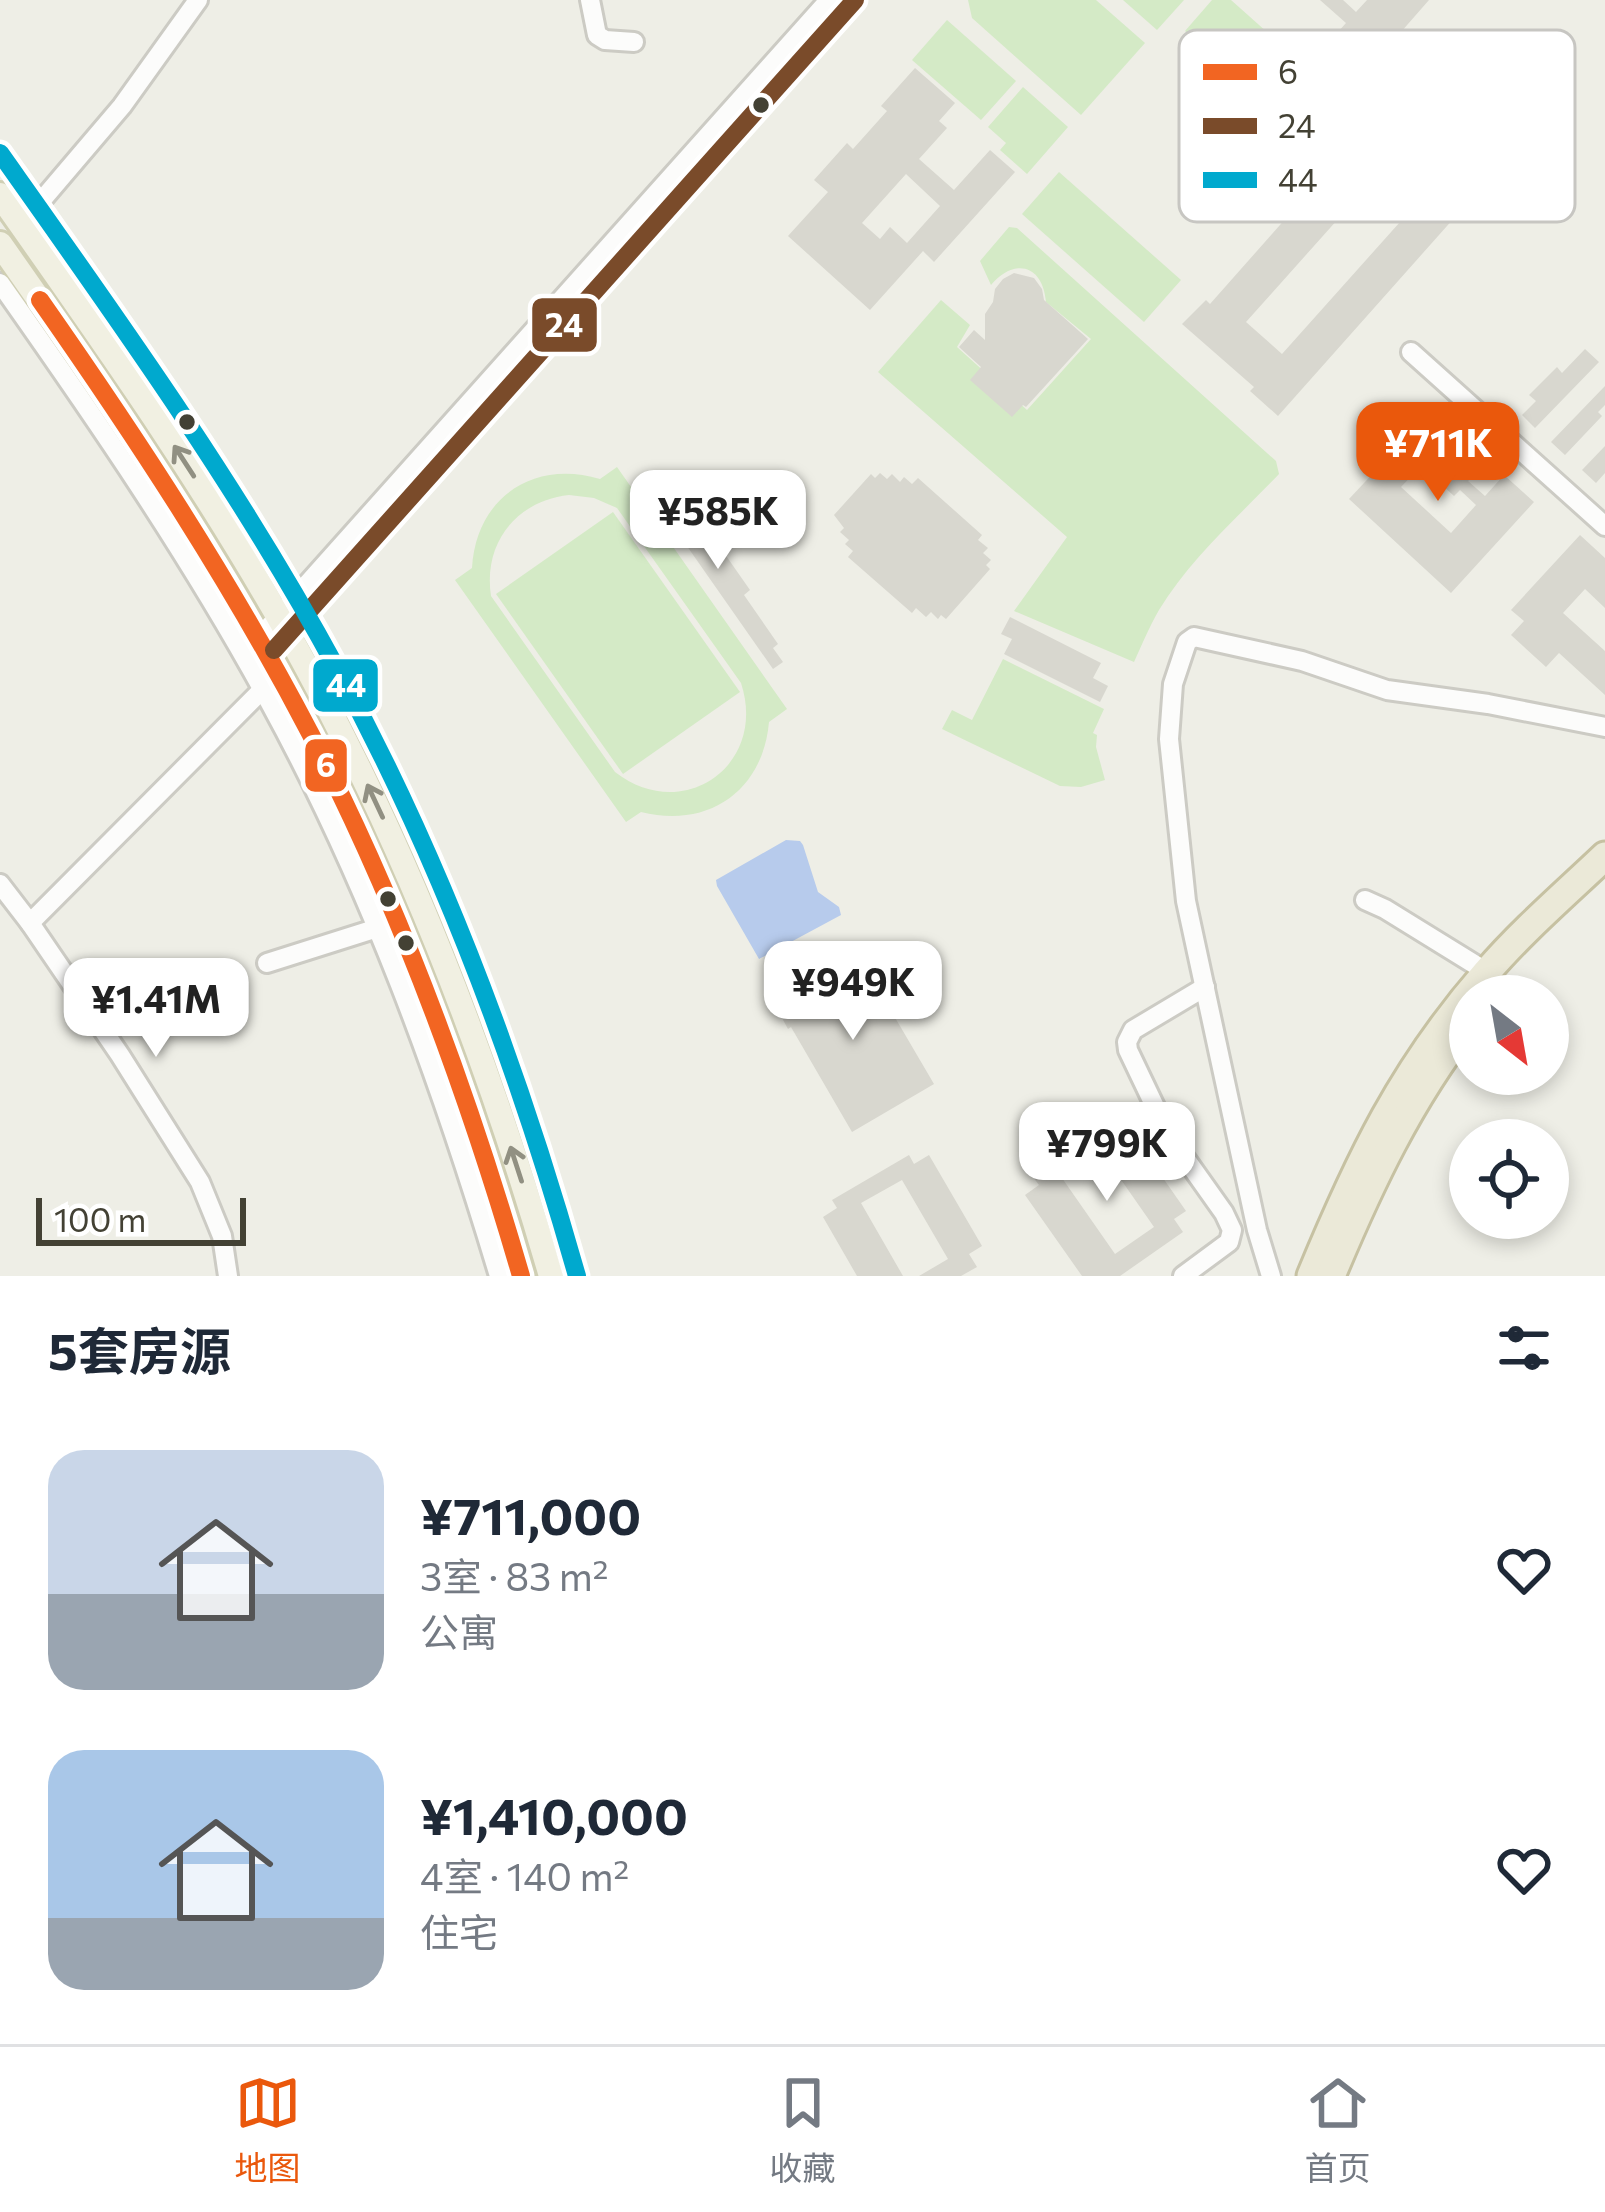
<!DOCTYPE html>
<html lang="zh">
<head>
<meta charset="utf-8">
<style>
	:root { --surface:#fff; --page:#f2f2f3; --text:#1f2937; --muted:#747a83; --line:#e0e1e3; --accent:#ea580c }
	body { margin:0; font-family:Commissioner,"Noto Sans SC",sans-serif; background:var(--page); color:var(--text); height:100vh; display:flex; flex-direction:column; font-size:45px; white-space:nowrap }
	* { box-sizing:border-box; margin:0 }
	p { font-size:39px; color:var(--muted) }
	.icon { flex:none; width:66px; height:66px; fill:none; stroke:currentColor; stroke-width:2; stroke-linecap:round; stroke-linejoin:round }
	.map { position:relative; height:1276px; overflow:hidden }
	.details { display:flex; flex-direction:column; background:var(--surface); flex:1 }
	.details>* { flex:none }
	.needle { width:78px; rotate:149deg }
	.buttons { position:absolute; left:1449px; top:975px; display:grid; gap:24px }
	.buttons a { display:grid; place-items:center; width:120px; height:120px; border-radius:50%; background:var(--surface); box-shadow:0 6px 18px #0003; font-size:60px }
	.scale { position:absolute; left:36px; bottom:30px; width:210px; box-sizing:border-box; padding-left:12px; border:6px solid #434134; border-top:0; font-size:33px; line-height:42px; white-space:nowrap; color:#434134; -webkit-text-stroke:9px #fff; paint-order:stroke }
	.price { position:absolute; translate:-50% -102px; padding:0 27px; border-radius:24px; background:#fff; color:#222; font-size:39px; line-height:78px; filter:drop-shadow(0 3px 6px #0008) }
	.price::after { content:''; position:absolute; left:50%; top:72px; width:36px; height:27px; margin-left:-18px; background:inherit; clip-path:polygon(0 0,100% 0,50% 100%) }
	.price.active { background:var(--accent); color:#fff }
	ul { padding:0; list-style:none }
	li { display:flex; align-items:center; gap:36px; height:300px; padding:0 48px }
	li span { display:grid; place-items:center; flex:none; width:336px; height:240px; border-radius:36px; color:#555 }
	li>.icon { margin-inline-start:auto }
	span .icon { width:144px; height:144px; fill:#fffc; stroke-width:1 }
	li b { font-size:51px }
	h2 { display:flex; justify-content:space-between; align-items:center; height:144px; padding:0 48px; font-size:51px }
	.tab-bar { display:flex; justify-content:space-around; align-items:center; height:168px; border-top:3px solid var(--line); background:var(--surface); font-size:33px; color:var(--muted) }
	.tab-bar a { display:grid; justify-items:center; gap:6px }
	.tab-bar .active { color:var(--accent) }
	.map>svg:first-child { display:block }
	.green { fill:#d4eac6; fill-rule:evenodd }
	.water { fill:#b7cbec }
	.building { fill:#d8d7cf; fill-rule:evenodd }
	.lines { fill:none; stroke-linecap:round; stroke-linejoin:round }
	.minor-casing { stroke:#cccbc4; stroke-width:24 }
	.major-casing { stroke:#d0cfb4; stroke-width:30 }
	.highway-casing { stroke:#c6c1a2; stroke-width:33 }
	.minor { stroke:#fcfcfb; stroke-width:18 }
	.major { stroke:#f1f0e2; stroke-width:24 }
	.highway { stroke:#ebe9d8; stroke-width:27 }
	.bus-1-casing { stroke:#fff; stroke-width:27 }
	.bus-2-casing { stroke:#fff; stroke-width:27 }
	.bus-3-casing { stroke:#fff; stroke-width:27 }
	.bus-1 { stroke:#f26522; stroke-width:18 }
	.bus-2 { stroke:#7a4b2a; stroke-width:18 }
	.bus-3 { stroke:#00a9ce; stroke-width:18 }
	.oneway { stroke:#919082 }
	.bus-dot { fill:#434134; stroke:#fff; stroke-width:4.5 }
	.key { fill:#fff; stroke:#c7c6c2; stroke-width:3 }
	.key-label { font-size:33px; fill:#434134 }
	.line-badge { stroke:#fff; stroke-width:4.5 }
	.badge-label { font-size:33px; text-anchor:middle; font-weight:bold; fill:#fff }
</style>
</head>
<body>
<div class="map">
<svg width="1605" height="1276" viewBox="0 0 1605 1276">
	<rect width="100%" height="100%" fill="#eeeee6"/>
	<g class="green">
		<path d="M968,0H1096L1145,43L1081,115L972,18Z"/>
		<path d="M1123,0H1184L1157,30Z"/>
		<path d="M1212,0H1231L1351,107L1316,146L1185,31Z"/>
		<path d="M947,20L1016,81L981,120L912,60Z"/>
		<path d="M1023,87L1068,127L1027,174L1000,150L1006,143L988,127Z"/>
		<path d="M1059,172L1181,280L1144,322L1022,214Z"/>
		<path d="M1009,227L1017,228L1276,461L1279,474C1238,517 1190,559 1159,610C1149,627 1142,645 1134,662L1014,611L1067,537L878,372L941,300L970,325L957,347L1027,410L1091,339L1046,302C1043,265 1015,257 991,285L980,261Z"/>
		<path d="M617,467L787,709L769,722C763,791 708,829 641,812L626,822L455,580L472,568C476,498 533,459 600,479ZM569,495L594,498L617,508L741,683C768,765 683,825 615,772L491,596C483,543 516,501 569,495Z"/>
		<path d="M613,512L740,692L623,774L496,594Z"/>
		<path d="M1003,659L1104,709L1093,733L1097,735L1096,747L1105,780L1081,787L1060,786L942,729L952,710L972,720Z"/>
	</g>
	<path class="water" d="M786,840L800,841L803,845L818,892L839,907L841,915L759,959L717,886L716,880Z"/>
	<g class="building">
		<path d="M1320,0H1343L1356,12L1367,0H1429L1365,73L1330,41L1346,23Z"/>
		<path d="M915,68L955,103L939,121L947,128L919,159L954,190L990,150L1015,172L934,262L923,251L870,310L788,236L828,192L814,180L847,143L853,149L887,111L881,106ZM906,174L940,206L907,243L890,227L880,239L862,223Z"/>
		<path d="M1355,129L1455,217L1278,416L1250,391L1254,387L1182,324L1206,300L1210,304L1326,173L1341,186L1355,170L1338,155L1346,145L1343,142ZM1364,190L1400,222L1282,354L1246,322Z"/>
		<path d="M1014,273L1034,278L1042,289L1044,300L1088,339L1026,407L1023,405L1012,417L970,380L981,367L959,347L974,330L985,340V314L993,302L995,289L1003,279Z"/>
		<path d="M1585,349L1599,362L1535,428L1522,415L1536,401L1529,395L1557,367L1562,373Z"/>
		<path d="M1605,386V405L1598,412L1602,416L1565,455L1551,442Z"/>
		<path d="M1424,418L1480,469L1468,481L1485,496L1504,475L1534,502L1451,593L1349,499L1379,467L1371,460L1391,438L1399,445ZM1421,466L1454,496L1460,490L1476,505L1451,533L1401,487Z"/>
		<path d="M1605,446V473L1596,483L1582,470Z"/>
		<path d="M880,473L887,479L892,474L900,482L904,477L912,484L918,478L982,535L978,540L988,548L983,553L991,560L986,565L990,569L946,619L941,615L938,619L931,612L926,617L916,608L912,613L848,557L853,551L845,544L849,540L840,532L844,528L834,515L871,474L875,478Z"/>
		<path d="M657,482L669,498L674,495L702,535L708,530L750,590L744,595L778,644L773,648L783,662L773,669L647,489Z"/>
		<path d="M1580,535L1605,558V608L1585,589L1563,613L1605,651V695L1559,653L1546,667L1511,635L1524,621L1511,610Z"/>
		<path d="M1010,617L1101,663L1093,678L1108,686L1100,702L1004,654L1012,639L1001,634Z"/>
		<path d="M841,958L858,988L873,980L934,1084L852,1132L791,1027L788,1029L771,998Z"/>
		<path d="M1126,1125L1186,1211L1174,1219L1183,1232L1120,1276H1082L1025,1195L1039,1185L1033,1177L1067,1154L1106,1126L1112,1134ZM1101,1151L1154,1227L1115,1254L1062,1178Z"/>
		<path d="M909,1155L914,1164L929,1155L982,1246L969,1254L977,1267L961,1276H919L948,1259L902,1180L861,1203L903,1276H857L823,1217L837,1208L832,1200Z"/>
	</g>
	<g class="lines">
		<defs>
			<g id="minor">
				<path d="M590,0L597,35L605,40L634,42"/>
				<path d="M0,153C119,321 239,488 337,669C441,860 518,1067 577,1276"/>
				<path d="M31,213L122,106L198,0"/>
				<path d="M0,283C96,419 190,556 270,703C369,884 440,1079 499,1276"/>
				<path d="M1411,352L1605,526"/>
				<path d="M299,622L855,0"/>
				<path d="M258,639L829,0"/>
				<path d="M0,884L30,923L120,1055L200,1182L222,1236L228,1276"/>
				<path d="M1365,900L1385,909L1487,972"/>
				<path d="M30,923L270,682"/>
				<path d="M267,963L387,925"/>
				<path d="M1183,1276L1229,1242L1232,1230L1224,1213L1168,1134L1128,1050L1127,1042L1133,1030L1205,987"/>
				<path d="M1271,1276L1257,1230L1186,901L1169,739L1173,684L1187,642L1194,637L1302,661L1387,690L1488,704L1605,727"/>
			</g>
			<g id="major">
				<path d="M0,195C109,349 217,502 307,668C412,860 490,1066 551,1276"/>
				<path d="M0,244C112,403 221,562 310,735C399,907 467,1090 521,1276"/>
			</g>
			<g id="highway">
				<path d="M1311,1276C1359,1160 1403,1068 1486,973C1522,931 1565,894 1605,856"/>
				<path d="M1331,1276C1369,1185 1409,1100 1470,1022"/>
			</g>
		</defs>
		<use href="#minor" class="minor-casing"/>
		<use href="#major" class="major-casing"/>
		<use href="#highway" class="highway-casing"/>
		<use href="#minor" class="minor"/>
		<use href="#major" class="major"/>
		<use href="#highway" class="highway"/>
		<defs>
			<path id="bus-1" d="M40,300C138,440 231,582 310,733C399,905 467,1090 521,1276"/>
			<path id="bus-2" d="M274,650L855,0"/>
			<path id="bus-3" d="M0,153C119,321 239,488 337,669C441,860 518,1067 577,1276"/>
		</defs>
		<use href="#bus-1" class="bus-1-casing"/>
		<use href="#bus-2" class="bus-2-casing"/>
		<use href="#bus-3" class="bus-3-casing"/>
		<use href="#bus-1" class="bus-1"/>
		<use href="#bus-2" class="bus-2"/>
		<use href="#bus-3" class="bus-3"/>
	</g>
	<defs><path id="oneway-shaft" d="M-6 0H5M1.5-3L5.5 0L1.5 3" fill="none" stroke-width="1.6" stroke-linecap="round" stroke-linejoin="round" transform="scale(3)"/></defs>
	<g class="oneway">
		<use href="#oneway-shaft" transform="translate(184 461) rotate(-123)"/>
		<use href="#oneway-shaft" transform="translate(375 801) rotate(-115)"/>
		<use href="#oneway-shaft" transform="translate(516 1164) rotate(-108)"/>
	</g>
	<g class="bus-dot">
		<circle cx="761" cy="105" r="10"/>
		<circle cx="187" cy="422" r="10"/>
		<circle cx="388" cy="899" r="10"/>
		<circle cx="406" cy="943" r="10"/>
	</g>
	<rect x="1179" y="30" width="396" height="192" rx="18" class="key"/>
	<rect x="1203" y="64" width="54" height="16" fill="#f26522"/>
	<rect x="1203" y="118" width="54" height="16" fill="#7a4b2a"/>
	<rect x="1203" y="172" width="54" height="16" fill="#00a9ce"/>
	<g class="key-label">
		<text x="1278" y="84">6</text>
		<text x="1278" y="138">24</text>
		<text x="1278" y="192">44</text>
	</g>
	<g class="line-badge">
		<rect x="530" y="296" width="69" height="58" rx="12" fill="#7a4b2a"/>
		<rect x="311" y="657" width="69" height="57" rx="12" fill="#00a9ce"/>
		<rect x="303" y="737" width="46" height="57" rx="12" fill="#f26522"/>
	</g>
	<g class="badge-label">
		<text x="564" y="337">24</text>
		<text x="346" y="697">44</text>
		<text x="326" y="777">6</text>
	</g>
</svg>
<div class="buttons">
<a><svg class="needle" viewBox="-14 -14 28 28"><path d="M0-13l5 13h-10z" fill="#e53935"/><path d="M0 13l5-13h-10z" fill="#747a83"/></svg></a>
<a><svg class="icon" aria-label="locate" viewBox="0 0 24 24"><circle cx="12" cy="12" r="6"/><path d="M12 2v4M12 18v4M2 12h4M18 12h4"/></svg></a>
</div>
<div class="scale">100 m</div>
<b class="price active" style="left:1438px;top:504px">¥711K</b>
<b class="price" style="left:718px;top:572px">¥585K</b>
<b class="price" style="left:853px;top:1043px">¥949K</b>
<b class="price" style="left:156px;top:1060px">¥1.41M</b>
<b class="price" style="left:1107px;top:1204px">¥799K</b>
</div>
<section class="details">
<h2>5套房源<svg class="icon" aria-label="filters" viewBox="0 0 24 24"><path d="M4 7h16M4 17h16"/><circle cx="9" cy="7" r="2"/><circle cx="15" cy="17" r="2"/></svg></h2>
<ul>
<li><span style="background:linear-gradient(#c9d6e8 60%,#9aa5b1 0)"><svg class="icon" aria-label="home" viewBox="0 0 24 24"><path d="M3 11l9-7 9 7M6 9v11h12V9"/></svg></span><div><b>¥711,000</b><p>3室 · 83 m²</p><p>公寓</p></div><svg class="icon" aria-label="heart" viewBox="0 0 24 24"><path d="M12 20l-8-8c-3-5 5-10 8-4 3-6 11-1 8 4z"/></svg></li>
<li><span style="background:linear-gradient(#a9c7e8 70%,#9aa5b1 0)"><svg class="icon" aria-label="home" viewBox="0 0 24 24"><path d="M3 11l9-7 9 7M6 9v11h12V9"/></svg></span><div><b>¥1,410,000</b><p>4室 · 140 m²</p><p>住宅</p></div><svg class="icon" aria-label="heart" viewBox="0 0 24 24"><path d="M12 20l-8-8c-3-5 5-10 8-4 3-6 11-1 8 4z"/></svg></li>
</ul>
</section>
<nav class="tab-bar">
<a class="active"><svg class="icon" aria-label="map" viewBox="0 0 24 24"><path d="M3 6l6-2 6 2 6-2v14l-6 2-6-2-6 2zM9 4v14M15 6v14"/></svg>地图</a>
<a><svg class="icon" aria-label="saved" viewBox="0 0 24 24"><path d="M7 4h10v16l-5-4-5 4z"/></svg>收藏</a>
<a><svg class="icon" aria-label="home" viewBox="0 0 24 24"><path d="M3 11l9-7 9 7M6 9v11h12V9"/></svg>首页</a>
</nav>
</body>
</html>
